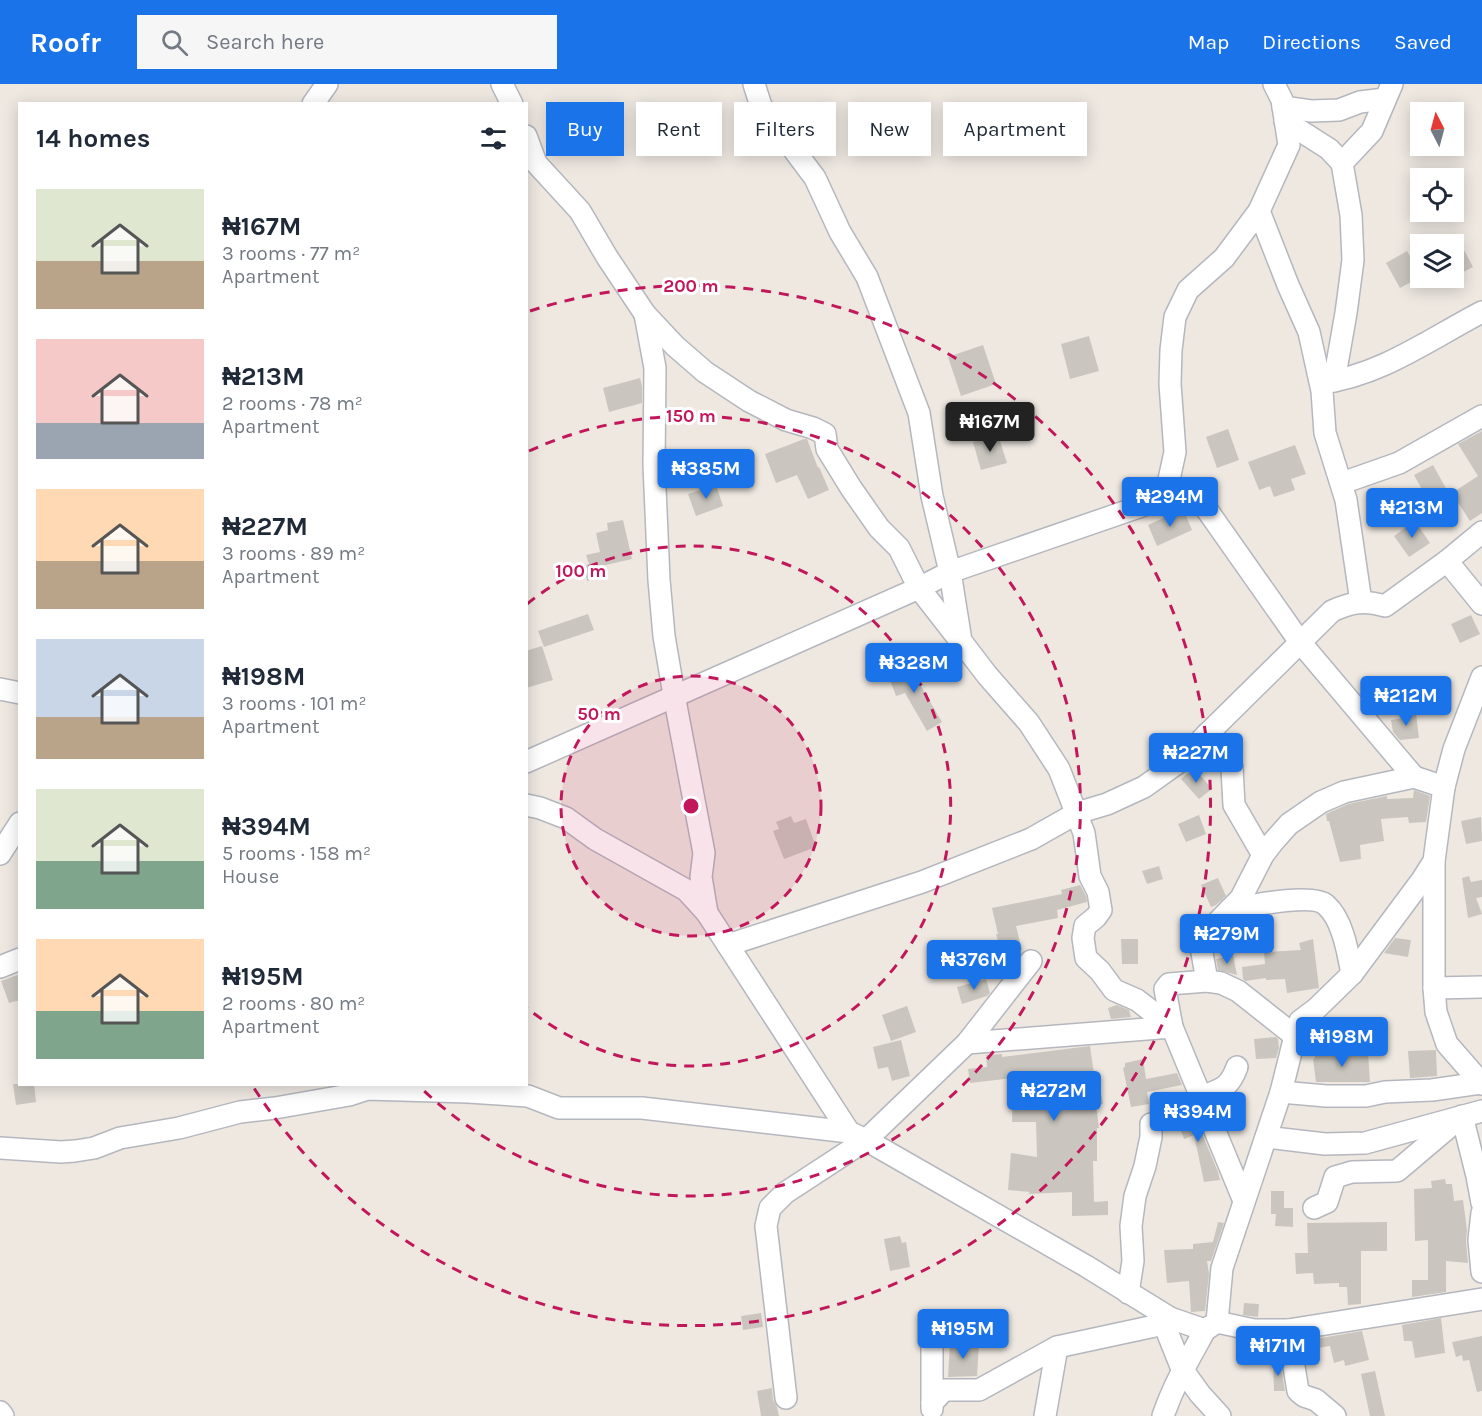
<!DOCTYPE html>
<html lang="en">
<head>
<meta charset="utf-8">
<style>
	:root { --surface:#fff; --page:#f6f6f7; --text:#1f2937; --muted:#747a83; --accent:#1a73e8 }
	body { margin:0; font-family:Karla,sans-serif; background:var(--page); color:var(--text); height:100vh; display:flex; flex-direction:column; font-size:22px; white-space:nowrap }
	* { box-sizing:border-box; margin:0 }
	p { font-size:20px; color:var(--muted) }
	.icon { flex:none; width:33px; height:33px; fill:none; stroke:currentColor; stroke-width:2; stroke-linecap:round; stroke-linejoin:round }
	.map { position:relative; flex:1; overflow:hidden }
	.panel { position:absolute; left:18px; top:18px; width:510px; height:984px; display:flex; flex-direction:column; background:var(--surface); border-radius:0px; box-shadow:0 3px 15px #0003 }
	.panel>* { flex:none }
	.hud { position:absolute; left:546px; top:18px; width:570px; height:54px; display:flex; gap:12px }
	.needle { width:39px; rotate:354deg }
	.fabs { position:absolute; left:1410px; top:18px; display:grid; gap:12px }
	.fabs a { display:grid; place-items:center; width:54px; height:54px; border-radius:0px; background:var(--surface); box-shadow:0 3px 15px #0003; font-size:30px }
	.price { position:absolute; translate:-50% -51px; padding:0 14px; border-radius:6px; background:var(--accent); color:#fff; font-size:20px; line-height:39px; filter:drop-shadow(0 2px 3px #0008) }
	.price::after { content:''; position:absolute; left:50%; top:36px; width:18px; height:14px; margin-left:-9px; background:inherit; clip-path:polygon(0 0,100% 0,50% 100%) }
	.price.on { background:#222; color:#fff }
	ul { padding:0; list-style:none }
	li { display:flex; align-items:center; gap:18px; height:150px; padding:0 18px }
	li span { display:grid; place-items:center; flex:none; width:168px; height:120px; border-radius:0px; color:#555 }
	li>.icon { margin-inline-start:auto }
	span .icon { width:72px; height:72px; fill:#fffc; stroke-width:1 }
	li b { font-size:26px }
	h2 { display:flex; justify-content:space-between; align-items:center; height:72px; padding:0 18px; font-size:26px }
	.tag { padding:0 21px; border-radius:0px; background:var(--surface); box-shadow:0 3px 15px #0003; font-size:21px; line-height:54px }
	.tag.on { background:var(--accent); color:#fff }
	header { display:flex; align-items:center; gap:36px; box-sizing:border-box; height:84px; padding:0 30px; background:var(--accent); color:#fff }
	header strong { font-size:28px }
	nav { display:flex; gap:33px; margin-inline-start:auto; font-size:21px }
	.search { width:420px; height:54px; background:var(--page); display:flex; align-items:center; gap:15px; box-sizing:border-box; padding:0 21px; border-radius:0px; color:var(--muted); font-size:22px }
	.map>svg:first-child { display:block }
	.building { fill:#cac6bf }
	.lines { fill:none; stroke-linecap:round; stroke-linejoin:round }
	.minor-casing { stroke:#b5b7bf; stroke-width:24 }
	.minor { stroke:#fff; stroke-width:21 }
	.ring { fill:none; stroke:#c2185b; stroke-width:3; stroke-dasharray:10 8 }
	.centre { fill:#c2185b; stroke:#fff; stroke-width:3 }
	.ring-label { font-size:18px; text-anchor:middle; font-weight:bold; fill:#c2185b; stroke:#fff; stroke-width:6; stroke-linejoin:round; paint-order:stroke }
</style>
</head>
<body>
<header>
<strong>Roofr</strong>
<div class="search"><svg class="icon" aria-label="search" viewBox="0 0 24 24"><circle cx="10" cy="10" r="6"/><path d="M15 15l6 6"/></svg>Search here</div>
<nav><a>Map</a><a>Directions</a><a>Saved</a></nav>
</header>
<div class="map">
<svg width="1482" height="1332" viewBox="0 0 1482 1332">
	<rect width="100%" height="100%" fill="#eee8e1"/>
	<g class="building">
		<path d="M1464,166L1473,183L1454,193V171Z"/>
		<path d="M1407,167L1420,189V193L1400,204L1386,179Z"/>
		<path d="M1089,252L1099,287L1070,295L1061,260Z"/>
		<path d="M983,261L996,300L961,312L948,273Z"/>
		<path d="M640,294L642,302V319L609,328L603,304Z"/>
		<path d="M1228,345L1239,376L1217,384L1206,353Z"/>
		<path d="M1482,347V429L1470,437L1452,409L1478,392L1458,360Z"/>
		<path d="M998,351L1007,379L981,386L973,358Z"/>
		<path d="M804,355H807L818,384L819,383L829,406L808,415L797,391L776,399L765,370Z"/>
		<path d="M1295,361L1306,390L1291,395L1295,406L1274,413L1270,402L1259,406L1248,378Z"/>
		<path d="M1433,381L1448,408L1429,418L1414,391Z"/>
		<path d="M716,401L723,422L696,432L688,410Z"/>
		<path d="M1183,425L1192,446L1157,462L1148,441Z"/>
		<path d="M623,436L632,475L597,483L600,493L587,497L584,482L589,480L586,471L600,468L596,449L608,446L607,439Z"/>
		<path d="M1415,437L1430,459L1409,473L1394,452Z"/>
		<path d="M588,530L594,546L544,563L538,547Z"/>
		<path d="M1471,531L1480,550L1460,559L1451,540Z"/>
		<path d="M542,562L553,596L526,604V567Z"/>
		<path d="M912,578L922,604L942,638L927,647L905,609L896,612L887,588Z"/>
		<path d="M1416,629L1419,654L1400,656L1393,648L1391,636L1403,634L1402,630Z"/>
		<path d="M1194,684L1212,705L1199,715L1181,695Z"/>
		<path d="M1414,706L1430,712L1426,738L1409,739L1408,733L1381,735L1384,757L1360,761L1361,775L1340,778L1329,737H1327L1326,730L1348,720L1387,712V715L1413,714Z"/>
		<path d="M1199,731L1206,750L1186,758L1178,740Z"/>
		<path d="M791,732L794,739L806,735L816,763L784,775L773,747L779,745L776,738Z"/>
		<path d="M1481,733L1482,757L1466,760L1461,737Z"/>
		<path d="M1159,782L1163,795L1147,800L1142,787Z"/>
		<path d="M1469,792L1471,798L1482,796V813L1476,814L1482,830L1468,834L1462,794Z"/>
		<path d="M1218,794L1226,812L1216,821L1211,823L1201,801Z"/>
		<path d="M1080,801L1086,812L1087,818L1057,826L1058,834L1016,842L1022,866L1002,871L996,850H998L992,824L1062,810L1061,806Z"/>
		<path d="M1395,854L1411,856L1408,873L1384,869Z"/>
		<path d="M1121,855H1138V880H1122Z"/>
		<path d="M1313,855L1319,904L1287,909L1285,895L1266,896V894L1245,897L1243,895L1242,883L1265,880L1264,868L1301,866L1299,859Z"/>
		<path d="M1233,871L1237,891L1218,886L1216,875Z"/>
		<path d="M20,890V916L9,919L1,897Z"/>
		<path d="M986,895L990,909L987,912L962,920L957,903Z"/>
		<path d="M1117,921L1129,926L1131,933L1111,935L1108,924Z"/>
		<path d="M907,922L916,948L891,957L882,931Z"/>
		<path d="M1276,953L1278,955L1279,964L1276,974L1256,975L1254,955Z"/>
		<path d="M901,956L910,992L892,997L888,983L878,985L873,963Z"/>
		<path d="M1090,962L1094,990L1097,989L1103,1020L1096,1021L1099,1044H1097V1077H1093L1094,1118L1108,1117V1131L1072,1132V1108L1028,1110L1030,1108L1008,1106L1011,1069L1037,1073L1036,1038H1012L1013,994L970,999L968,985L987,983L986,971L1002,970V973Z"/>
		<path d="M1436,966L1437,992L1410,994L1408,967Z"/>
		<path d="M1368,969L1370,998H1316L1313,975L1315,974V972Z"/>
		<path d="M1143,975L1146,995L1177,989L1182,1001L1147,1008L1149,1020L1131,1023L1123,984L1125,983V979Z"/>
		<path d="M13,1000H34L36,1018L16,1021Z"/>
		<path d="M1189,1023H1191L1218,1088L1220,1096L1204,1098L1194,1051L1184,1055L1175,1028Z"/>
		<path d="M1445,1095L1446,1100H1452L1454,1117L1463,1116L1467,1146L1466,1157L1468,1179L1446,1177V1208L1412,1213V1196H1428V1156L1415,1157L1414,1105L1432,1104L1431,1097Z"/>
		<path d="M1271,1107H1284V1124H1293V1143L1275,1142L1276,1130H1271Z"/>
		<path d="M1218,1138L1224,1139L1211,1177H1207L1209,1190L1205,1227L1191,1228L1189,1197L1167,1199L1164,1166L1193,1165V1160L1213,1158Z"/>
		<path d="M1387,1138V1167H1361V1220L1348,1221L1347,1203H1339V1199L1314,1200L1313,1189L1296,1190L1295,1169H1308L1307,1139Z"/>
		<path d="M900,1152L902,1159L906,1158L910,1183L890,1187L884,1155Z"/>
		<path d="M1244,1219L1259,1220L1258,1233L1243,1231Z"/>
		<path d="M761,1229L763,1243L743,1246L741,1232Z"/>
		<path d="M1441,1234L1445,1269L1415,1274L1412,1257H1404L1402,1241Z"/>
		<path d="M1362,1247L1369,1276L1345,1282L1344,1276L1334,1279L1330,1262L1304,1266L1303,1257Z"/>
		<path d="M1482,1252V1307L1477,1308L1469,1276L1463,1277L1462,1271L1456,1273L1452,1258Z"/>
		<path d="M950,1259L979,1260L977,1292L948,1293Z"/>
		<path d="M1273,1276H1280L1285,1307H1274Z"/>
		<path d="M1375,1287L1385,1332H1370L1361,1290Z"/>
		<path d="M772,1304L773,1316L777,1323L779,1332H761L757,1307Z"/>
	</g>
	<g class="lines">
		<defs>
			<g id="minor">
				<path d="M502,0L512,20"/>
				<path d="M754,0L761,22L815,94L840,148L867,193L919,329L932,412L950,488L961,557L987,591L1029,639L1059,685L1084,749L1090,792L1098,808L1101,826L1096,833L1085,842L1083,854L1086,874L1100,887L1114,906L1137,916L1172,943L967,959"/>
				<path d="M313,20L327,0"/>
				<path d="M1283,23L1311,27L1339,26L1360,18L1385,15"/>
				<path d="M1285,37L1329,65L1342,79"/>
				<path d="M526,52L536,79L580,127L607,173L645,230L675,262L705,288L749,317L786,336L813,344L825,350L827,365L851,404L879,444L899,464L919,504L958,554"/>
				<path d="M1259,127L1288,201L1309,248L1322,307L1325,349L1346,416L1361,518"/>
				<path d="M645,230L655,284L654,381L659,496L664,552L674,611L704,769L701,793L707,829"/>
				<path d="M1334,297L1346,229L1353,176L1351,131L1342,79L1372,47L1392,0"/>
				<path d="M1321,299C1380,292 1430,255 1482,228"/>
				<path d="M1342,399L1399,379L1482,332"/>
				<path d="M1165,414L1175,368L1170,300L1171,266L1175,233L1188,206L1224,174L1259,127L1289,61L1282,16L1274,0"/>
				<path d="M1447,477L1482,520"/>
				<path d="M0,605L20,609"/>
				<path d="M1207,650L1232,684L1234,721L1263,771"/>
				<path d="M526,678L919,504L950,488L1165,414L1183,406L1192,408L1198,413L1300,558L1414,693"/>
				<path d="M526,721L540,724L566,734L595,755L686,806L707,829L849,1048"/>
				<path d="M0,770L20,739"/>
				<path d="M1434,779V904L1436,928L1447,960L1482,1000"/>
				<path d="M1230,825C1248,822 1313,809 1326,821C1343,836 1348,869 1352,890"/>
				<path d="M728,861L922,798L1031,755L1077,729L1107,720L1144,703L1179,678L1332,527C1352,518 1364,516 1385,522L1447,477L1482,448"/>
				<path d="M0,883L20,875"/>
				<path d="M1207,897L1201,863L1202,856L1207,849L1241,814L1263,771L1273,758L1289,740L1321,718L1344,708L1414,693L1444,703"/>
				<path d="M1434,904L1482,903"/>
				<path d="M1281,1008L1326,1012H1366L1385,1008L1432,1006L1481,999"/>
				<path d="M1201,1013C1221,1005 1229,1005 1237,983"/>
				<path d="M1266,1053L1325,1060L1365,1059L1482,1027"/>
				<path d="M0,1064L61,1068L75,1067L94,1064L120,1054L179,1044L240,1028L275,1024L349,1011L367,1005L468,1008L528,1012L559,1024H642L849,1048L866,1056L1086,1182L1170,1234L1205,1246L1217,1238L1254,1246H1288L1482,1215"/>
				<path d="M1244,1117L1172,943L1165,905L1169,900L1207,897L1221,899L1238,907L1295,952"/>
				<path d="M1314,1124L1327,1118L1335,1093L1352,1088L1397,1087L1462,1032L1477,1092L1482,1119"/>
				<path d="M1482,1129L1479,1156L1482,1188"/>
				<path d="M1128,1209L1133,1177L1131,1142L1135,1112L1145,1082L1151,1053V1040"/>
				<path d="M1217,1238L1222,1184L1281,1008L1295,952L1300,937L1316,925L1352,890L1422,796L1434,777L1444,703L1454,665L1482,593"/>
				<path d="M1164,1240L1182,1285L1200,1310L1220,1332"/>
				<path d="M1288,1246L1298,1307L1304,1312L1316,1316L1335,1332"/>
				<path d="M932,1250V1325"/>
				<path d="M786,1314L766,1142L770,1124L785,1109L866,1056L967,959L1031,877"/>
				<path d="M932,1319L944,1306H979L1057,1263L1164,1240L1170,1234"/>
				<path d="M0,1328L3,1332"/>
				<path d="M1045,1332L1057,1263"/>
				<path d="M1163,1332C1174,1300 1189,1275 1205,1246"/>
			</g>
		</defs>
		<use href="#minor" class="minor-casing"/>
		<use href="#minor" class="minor"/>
	</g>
	<circle cx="691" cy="722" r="130" fill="#c2185b" fill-opacity=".12"/>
	<g class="ring">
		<circle cx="691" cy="722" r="130"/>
		<path d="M527 520A260 260 0 1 1 527 924"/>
		<path d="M529 367A390 390 0 1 1 420 1003"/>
		<path d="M530 227A520 520 0 1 1 252 1001"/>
	</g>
	<circle cx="691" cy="722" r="9" class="centre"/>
	<g class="ring-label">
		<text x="691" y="208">200 m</text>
		<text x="691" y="338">150 m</text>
		<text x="581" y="493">100 m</text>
		<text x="599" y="636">50 m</text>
	</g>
</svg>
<div class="fabs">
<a><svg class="needle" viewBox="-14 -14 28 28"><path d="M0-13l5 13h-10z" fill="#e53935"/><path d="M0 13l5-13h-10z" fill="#747a83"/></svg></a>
<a><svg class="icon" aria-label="locate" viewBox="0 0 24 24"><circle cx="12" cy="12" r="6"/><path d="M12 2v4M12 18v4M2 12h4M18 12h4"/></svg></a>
<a><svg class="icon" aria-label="layers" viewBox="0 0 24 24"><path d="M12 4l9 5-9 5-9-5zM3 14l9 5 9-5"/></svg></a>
</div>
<b class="price on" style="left:990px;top:369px">₦167M</b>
<b class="price" style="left:706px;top:416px">₦385M</b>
<b class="price" style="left:1170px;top:444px">₦294M</b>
<b class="price" style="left:1412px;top:455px">₦213M</b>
<b class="price" style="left:914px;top:610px">₦328M</b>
<b class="price" style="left:1406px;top:643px">₦212M</b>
<b class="price" style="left:1196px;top:700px">₦227M</b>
<b class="price" style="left:1227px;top:881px">₦279M</b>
<b class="price" style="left:974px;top:907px">₦376M</b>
<b class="price" style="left:1342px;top:984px">₦198M</b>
<b class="price" style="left:1054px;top:1038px">₦272M</b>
<b class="price" style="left:1198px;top:1059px">₦394M</b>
<b class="price" style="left:963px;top:1276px">₦195M</b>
<b class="price" style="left:1278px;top:1293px">₦171M</b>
<div class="hud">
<a class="tag on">Buy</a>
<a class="tag">Rent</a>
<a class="tag">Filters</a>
<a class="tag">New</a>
<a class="tag">Apartment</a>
</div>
<section class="panel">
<h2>14 homes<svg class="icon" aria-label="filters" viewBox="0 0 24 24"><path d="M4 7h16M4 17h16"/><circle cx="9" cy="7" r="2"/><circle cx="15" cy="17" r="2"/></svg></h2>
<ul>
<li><span style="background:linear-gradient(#dfe7d0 60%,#b9a48a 0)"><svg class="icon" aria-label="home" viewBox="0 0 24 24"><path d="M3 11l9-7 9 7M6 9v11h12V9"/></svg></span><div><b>₦167M</b><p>3 rooms · 77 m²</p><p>Apartment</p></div></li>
<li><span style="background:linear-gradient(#f6c9c9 70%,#9aa5b1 0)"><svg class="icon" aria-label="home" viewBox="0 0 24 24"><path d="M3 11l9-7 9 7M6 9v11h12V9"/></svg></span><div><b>₦213M</b><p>2 rooms · 78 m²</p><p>Apartment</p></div></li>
<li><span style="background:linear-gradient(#ffd9b3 60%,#b9a48a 0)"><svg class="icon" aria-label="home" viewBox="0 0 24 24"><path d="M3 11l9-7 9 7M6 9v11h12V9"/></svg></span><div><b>₦227M</b><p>3 rooms · 89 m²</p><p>Apartment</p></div></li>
<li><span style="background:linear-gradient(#c9d6e8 65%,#b9a48a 0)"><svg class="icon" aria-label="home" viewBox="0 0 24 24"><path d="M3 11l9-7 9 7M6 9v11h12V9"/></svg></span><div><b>₦198M</b><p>3 rooms · 101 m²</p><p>Apartment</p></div></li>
<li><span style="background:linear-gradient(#dfe7d0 60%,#7fa58c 0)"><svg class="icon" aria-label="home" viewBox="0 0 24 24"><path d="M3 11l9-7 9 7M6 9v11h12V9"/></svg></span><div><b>₦394M</b><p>5 rooms · 158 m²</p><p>House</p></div></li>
<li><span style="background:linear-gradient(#ffd9b3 60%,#7fa58c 0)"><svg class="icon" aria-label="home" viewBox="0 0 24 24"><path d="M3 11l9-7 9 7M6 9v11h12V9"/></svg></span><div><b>₦195M</b><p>2 rooms · 80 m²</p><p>Apartment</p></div></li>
</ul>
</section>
</div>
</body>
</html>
